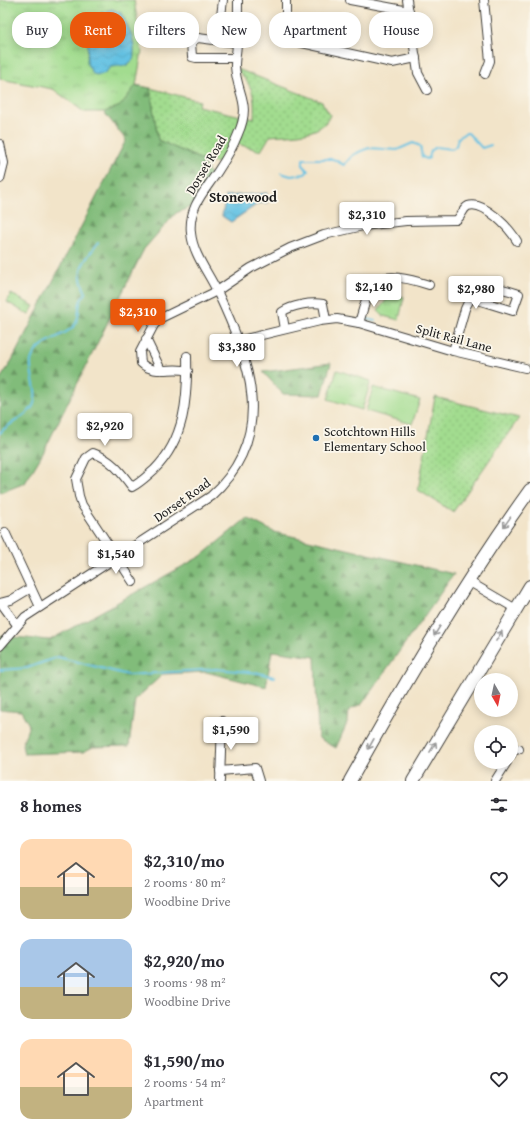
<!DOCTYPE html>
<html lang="en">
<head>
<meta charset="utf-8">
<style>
	:root { --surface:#fff; --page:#f7f7f7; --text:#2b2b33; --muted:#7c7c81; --accent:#ea580c }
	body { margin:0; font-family:"Gentium Book Plus",serif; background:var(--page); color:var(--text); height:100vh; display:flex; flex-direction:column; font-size:15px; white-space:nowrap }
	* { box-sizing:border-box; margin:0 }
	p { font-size:13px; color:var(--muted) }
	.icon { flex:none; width:22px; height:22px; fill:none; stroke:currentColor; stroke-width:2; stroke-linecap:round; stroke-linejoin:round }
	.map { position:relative; height:781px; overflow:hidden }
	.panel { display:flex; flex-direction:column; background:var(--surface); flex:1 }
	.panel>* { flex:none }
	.guide { position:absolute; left:12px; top:12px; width:506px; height:36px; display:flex; gap:8px }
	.needle { width:26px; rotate:171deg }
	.fabs { position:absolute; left:474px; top:673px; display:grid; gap:8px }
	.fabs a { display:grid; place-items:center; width:44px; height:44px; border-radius:50%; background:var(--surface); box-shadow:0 2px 10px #0003; font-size:20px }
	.price { position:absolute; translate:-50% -34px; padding:0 9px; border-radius:4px; background:#fff; color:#222; font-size:13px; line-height:26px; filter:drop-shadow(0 1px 2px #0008) }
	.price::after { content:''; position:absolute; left:50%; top:24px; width:12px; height:9px; margin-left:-6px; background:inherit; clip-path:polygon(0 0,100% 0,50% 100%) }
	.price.on { background:var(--accent); color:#fff }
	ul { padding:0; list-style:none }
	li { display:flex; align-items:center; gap:12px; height:100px; padding:0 20px }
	li span { display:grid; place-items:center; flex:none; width:112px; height:80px; border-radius:12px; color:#555 }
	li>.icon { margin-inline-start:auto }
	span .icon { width:48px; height:48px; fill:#fffc; stroke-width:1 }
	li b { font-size:17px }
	h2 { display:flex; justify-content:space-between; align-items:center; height:48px; padding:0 20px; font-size:17px }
	.chip { padding:0 14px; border-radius:16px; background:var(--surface); box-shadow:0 2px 10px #0003; font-size:14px; line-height:36px }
	.chip.on { background:var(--accent); color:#fff }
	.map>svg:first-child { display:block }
	.grass { fill:url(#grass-dots); stroke:#5f7c56 }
	.forest { fill:url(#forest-firs); stroke:#4e6c4b }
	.park { fill:url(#park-tufts); stroke:#5f7c56 }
	.pitch { fill:#a2dc8f; stroke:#5f7c56 }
	.water { fill:url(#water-waves); stroke:#406f80 }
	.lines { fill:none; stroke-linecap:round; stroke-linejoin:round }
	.stream { stroke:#65c2e3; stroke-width:2 }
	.minor-casing { stroke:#3c3a36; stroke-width:10 }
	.highway-casing { stroke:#3c3a36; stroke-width:14 }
	.minor { stroke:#fff; stroke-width:8 }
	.highway { stroke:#fff; stroke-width:12 }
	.oneway { stroke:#999 }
	.poi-dot { fill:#1f6fb2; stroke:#fbf7ec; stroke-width:1.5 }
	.labels { text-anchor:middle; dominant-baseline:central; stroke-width:3.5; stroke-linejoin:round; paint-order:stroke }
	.street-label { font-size:13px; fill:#1c1c1c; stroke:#fbf7ec }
	.poi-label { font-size:13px; fill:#1c1c1c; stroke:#fbf7ec; text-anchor:start }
	.neighbourhood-label { font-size:14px; font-weight:bold; fill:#1c1c1c; stroke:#fbf7ec }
</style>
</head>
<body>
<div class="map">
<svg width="530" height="781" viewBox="0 0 530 781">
	<defs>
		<pattern id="grass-dots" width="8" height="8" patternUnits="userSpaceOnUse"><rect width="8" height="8" fill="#a2dc8f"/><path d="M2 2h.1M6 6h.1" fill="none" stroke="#8bbc7b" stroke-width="1.8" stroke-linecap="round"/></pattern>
		<pattern id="forest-firs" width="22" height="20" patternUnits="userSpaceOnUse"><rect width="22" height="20" fill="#81bc7a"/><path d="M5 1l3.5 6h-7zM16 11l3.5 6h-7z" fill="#699863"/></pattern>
		<pattern id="park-tufts" width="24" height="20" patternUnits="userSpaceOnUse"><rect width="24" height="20" fill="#a2dc8f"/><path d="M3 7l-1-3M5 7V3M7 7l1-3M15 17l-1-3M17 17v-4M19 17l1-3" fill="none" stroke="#8bbc7b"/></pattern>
		<pattern id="water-waves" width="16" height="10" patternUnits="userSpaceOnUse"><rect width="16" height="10" fill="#65c2e3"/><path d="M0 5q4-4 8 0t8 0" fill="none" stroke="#57a6c2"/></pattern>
	</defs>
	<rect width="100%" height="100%" fill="#fbf7ec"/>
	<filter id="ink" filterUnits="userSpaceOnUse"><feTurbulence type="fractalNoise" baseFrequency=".025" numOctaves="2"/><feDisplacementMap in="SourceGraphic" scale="8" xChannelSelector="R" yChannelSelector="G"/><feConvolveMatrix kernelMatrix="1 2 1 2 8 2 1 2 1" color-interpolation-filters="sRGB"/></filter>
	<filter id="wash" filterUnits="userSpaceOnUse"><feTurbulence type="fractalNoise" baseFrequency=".012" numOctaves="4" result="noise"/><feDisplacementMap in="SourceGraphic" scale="16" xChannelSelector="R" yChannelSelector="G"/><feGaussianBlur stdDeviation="0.9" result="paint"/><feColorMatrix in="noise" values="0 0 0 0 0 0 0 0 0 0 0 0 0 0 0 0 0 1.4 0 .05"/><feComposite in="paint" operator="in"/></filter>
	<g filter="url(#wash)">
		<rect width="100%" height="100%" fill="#f2e4c9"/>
		<g class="grass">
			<path d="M235,68L322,102L330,115C322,137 290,134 270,136L261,151L234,143L223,164L202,160L158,140L150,88L200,101L198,106L254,119C255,93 253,86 235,68Z"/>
			<path d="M435,397L519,418L453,512L418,490Z"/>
		</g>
		<g class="forest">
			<path d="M136,85L150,88L158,140L202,160L213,179L195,205L176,213L144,249L42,455L25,483L0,493V379L10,364L126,140L104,112L120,106Z"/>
			<path d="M331,363L322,395L283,394L263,372Z"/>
			<path d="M247,518L274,532L454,574L362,704L349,710L348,721L336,748L318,738L315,657L272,651L266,687L206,672L163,674L135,700L129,746L93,747L83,752L24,754L22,745L29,725L21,711L0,709V636L50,640L201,556Z"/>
		</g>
		<g class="park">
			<path d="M0,0H134L142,51L136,85L120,106L104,112H84L53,89L0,79Z"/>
			<path d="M393,292L404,297L399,320L383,316L378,310Z"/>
			<path d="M11,294L34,306L29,315L7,302Z"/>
			<path d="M337,370L371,381L362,410L328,399Z"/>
		</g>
		<path class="pitch" d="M373,387L420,400L412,424L366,411Z"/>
		<g class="water">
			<path d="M112,9L121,13C129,28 137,42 133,60L127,65L111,67C105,73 102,77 93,74L87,64L88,41L95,19L101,13Z"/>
			<path d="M267,193V203H259L231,222L222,216L226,196Z"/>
		</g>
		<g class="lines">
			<g class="stream">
				<path d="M281,173L291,176L305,174L308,171L303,166V159H333L344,165L353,155L361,151L369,148L397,150L413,143L420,146L422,157L427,159L429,158L431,151L436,147L452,149L456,146L458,138L465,133H468L482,148L491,145"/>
				<path d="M367,319L375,321"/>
				<path d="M0,433C9,422 26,418 33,406C40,393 29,375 31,361C35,342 62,338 73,327C81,319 77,309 81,300C82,298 85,295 86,293C74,269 83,263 98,243"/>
				<path d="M0,670L27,668L58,657L128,675L216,669L259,673L274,677"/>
			</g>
		</g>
	</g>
	<g filter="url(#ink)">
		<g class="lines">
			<defs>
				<g id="minor">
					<path d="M286,0V32L288,37L293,41L392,63L416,58"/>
					<path d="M350,0L409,11"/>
					<path d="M407,0L418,73L427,90"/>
					<path d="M484,0L490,61L485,74"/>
					<path d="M218,40L223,0"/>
					<path d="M235,58H196L192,57L191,42L198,38L237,43"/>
					<path d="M0,144L4,163L0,179"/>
					<path d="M359,323L370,286C382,270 414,280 429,285"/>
					<path d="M285,329L282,312C292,305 311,302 323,304L326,320"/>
					<path d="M146,339L161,370"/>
					<path d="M237,341L320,321L337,319L359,323L453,351L525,368"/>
					<path d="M453,351L465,309C476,282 497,286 519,294L513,311L471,298"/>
					<path d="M188,371C173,366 154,376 141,363L140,352L154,325L161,318L217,291L251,268L290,248L324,235L363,226L406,221L456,220C462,217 462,209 468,206C484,200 510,229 517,241"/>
					<path d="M5,532L40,607"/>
					<path d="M468,581L516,609"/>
					<path d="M133,582L82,505L79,496L76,479L86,458L93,453C111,459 121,472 132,487C140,483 147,476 154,470C185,439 188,398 187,356"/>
					<path d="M0,603L11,600L31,588"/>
					<path d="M1,603L17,625"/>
					<path d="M0,646L25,617L211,496C278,435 250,361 217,291C208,272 193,254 191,233C188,207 205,191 218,171C226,159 233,147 238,134C252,103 237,95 235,66C235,58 237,50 237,42C238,28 238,14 238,0"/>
					<path d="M511,755L513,751L519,749"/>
					<path d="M220,771L255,768L259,781"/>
					<path d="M220,781L222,721"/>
					<path d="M495,781L507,762"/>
				</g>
				<g id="highway">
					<path d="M350,781C406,681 463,583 530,490"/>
					<path d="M413,781L530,586"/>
				</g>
			</defs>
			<use href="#minor" class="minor-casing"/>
			<use href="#highway" class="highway-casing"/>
			<use href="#minor" class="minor"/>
			<use href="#highway" class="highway"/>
		</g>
		<defs><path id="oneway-shaft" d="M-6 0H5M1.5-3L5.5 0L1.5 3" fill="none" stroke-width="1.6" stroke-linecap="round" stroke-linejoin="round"/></defs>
		<g class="oneway">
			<use href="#oneway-shaft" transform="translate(507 522) rotate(125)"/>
			<use href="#oneway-shaft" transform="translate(437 631) rotate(122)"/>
			<use href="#oneway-shaft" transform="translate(499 636) rotate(-59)"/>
			<use href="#oneway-shaft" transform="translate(371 744) rotate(119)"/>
			<use href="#oneway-shaft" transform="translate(433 747) rotate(-59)"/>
		</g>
	</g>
	<circle class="poi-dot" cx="316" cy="438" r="4"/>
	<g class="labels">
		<g class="street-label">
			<text transform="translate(206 165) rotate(-59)">Dorset Road</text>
			<text transform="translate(454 338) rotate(15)">Split Rail Lane</text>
			<text transform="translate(182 500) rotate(-35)">Dorset Road</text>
		</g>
		<g class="poi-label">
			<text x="324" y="431">Scotchtown Hills<tspan x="324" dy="15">Elementary School</tspan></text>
		</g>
		<g class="neighbourhood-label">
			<text x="243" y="197">Stonewood</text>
		</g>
	</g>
</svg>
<div class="fabs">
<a><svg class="needle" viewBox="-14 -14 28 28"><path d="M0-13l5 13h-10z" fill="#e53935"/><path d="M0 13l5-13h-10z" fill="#7c7c81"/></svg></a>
<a><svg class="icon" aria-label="locate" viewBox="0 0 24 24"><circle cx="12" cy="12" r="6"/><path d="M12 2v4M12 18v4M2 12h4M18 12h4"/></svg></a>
</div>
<b class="price" style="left:367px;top:236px">$2,310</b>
<b class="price" style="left:374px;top:308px">$2,140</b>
<b class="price" style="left:476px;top:310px">$2,980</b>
<b class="price on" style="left:138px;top:333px">$2,310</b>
<b class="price" style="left:237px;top:368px">$3,380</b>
<b class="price" style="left:105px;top:447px">$2,920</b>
<b class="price" style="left:116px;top:575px">$1,540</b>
<b class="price" style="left:231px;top:751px">$1,590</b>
<div class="guide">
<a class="chip">Buy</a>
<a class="chip on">Rent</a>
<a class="chip">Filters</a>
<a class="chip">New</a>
<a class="chip">Apartment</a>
<a class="chip">House</a>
</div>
</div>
<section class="panel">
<h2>8 homes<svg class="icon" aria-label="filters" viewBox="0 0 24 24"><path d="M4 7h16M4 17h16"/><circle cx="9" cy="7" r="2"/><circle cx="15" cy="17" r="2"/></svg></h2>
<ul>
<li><span style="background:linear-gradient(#ffd9b3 60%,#c2b280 0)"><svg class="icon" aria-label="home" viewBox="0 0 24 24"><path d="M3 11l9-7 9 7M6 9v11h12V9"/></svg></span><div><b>$2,310/mo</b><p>2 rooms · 80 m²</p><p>Woodbine Drive</p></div><svg class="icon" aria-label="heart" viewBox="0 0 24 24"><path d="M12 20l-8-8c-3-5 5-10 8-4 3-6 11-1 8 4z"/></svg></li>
<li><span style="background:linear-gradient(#a9c7e8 60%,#c2b280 0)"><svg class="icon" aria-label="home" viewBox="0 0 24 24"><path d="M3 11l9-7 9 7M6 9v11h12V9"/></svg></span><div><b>$2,920/mo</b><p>3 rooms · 98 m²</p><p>Woodbine Drive</p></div><svg class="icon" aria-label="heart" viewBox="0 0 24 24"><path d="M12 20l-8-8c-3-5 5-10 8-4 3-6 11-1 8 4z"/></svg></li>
<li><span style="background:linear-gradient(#ffd9b3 60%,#c2b280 0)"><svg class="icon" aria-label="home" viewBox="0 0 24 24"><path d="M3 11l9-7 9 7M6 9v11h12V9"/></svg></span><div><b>$1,590/mo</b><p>2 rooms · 54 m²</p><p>Apartment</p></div><svg class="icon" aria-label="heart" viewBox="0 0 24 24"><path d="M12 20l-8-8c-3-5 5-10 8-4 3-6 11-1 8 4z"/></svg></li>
</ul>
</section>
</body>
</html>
